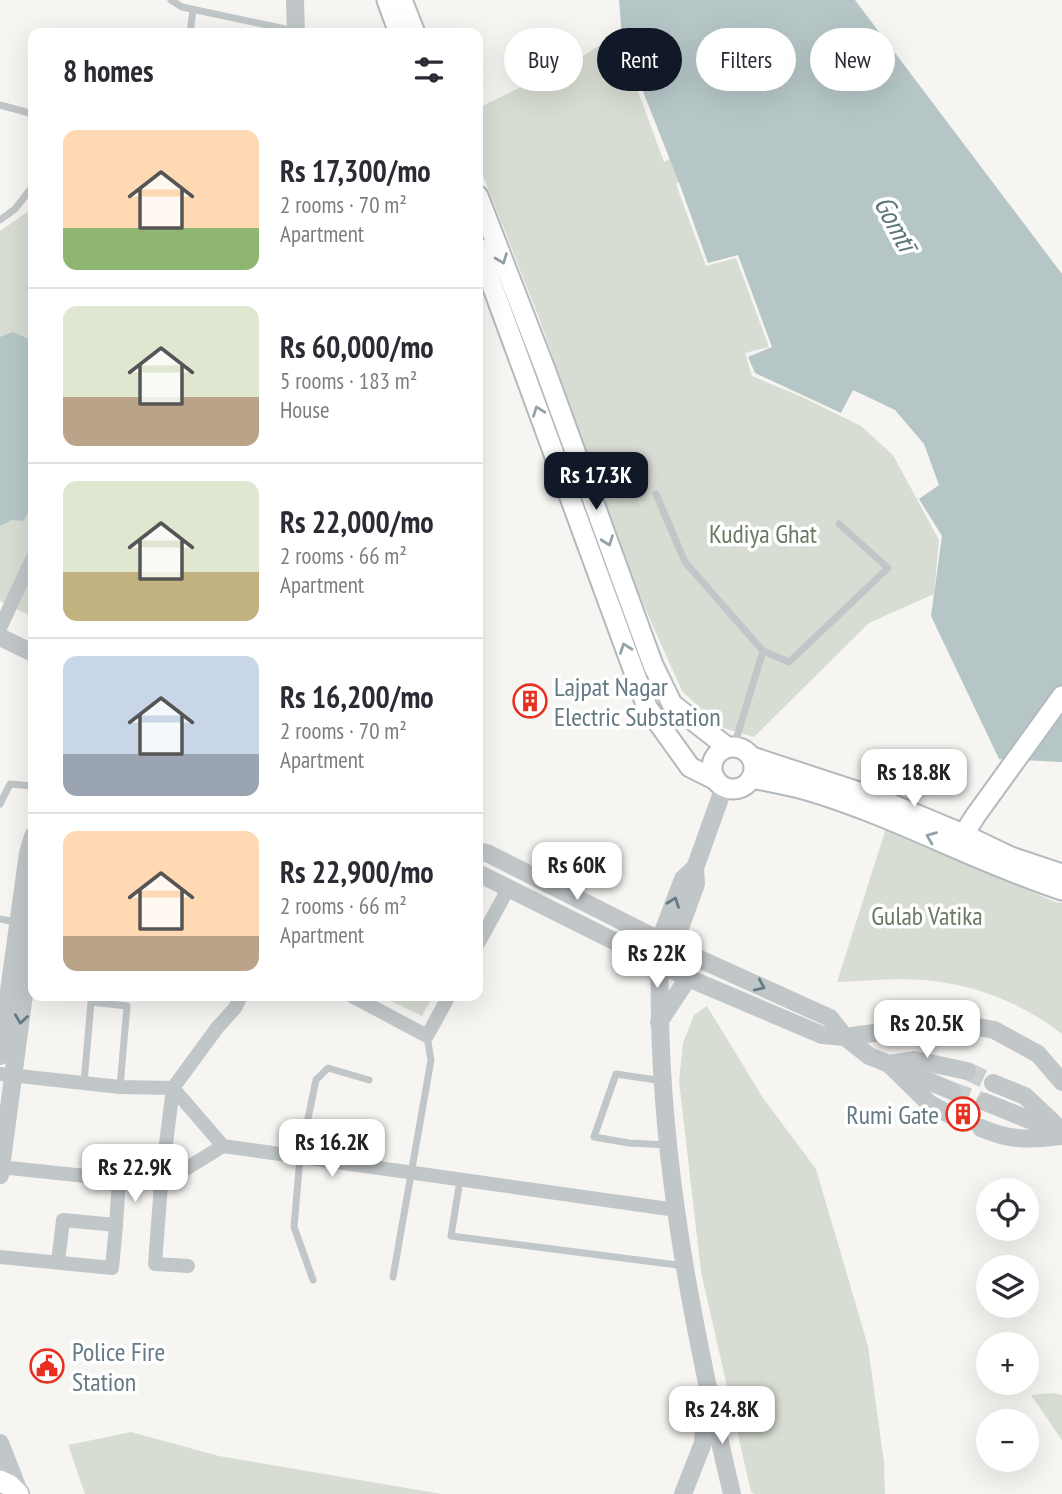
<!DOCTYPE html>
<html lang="en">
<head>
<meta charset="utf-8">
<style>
	:root { --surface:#fff; --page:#f7f7f7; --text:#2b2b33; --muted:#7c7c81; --line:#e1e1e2; --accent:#111827 }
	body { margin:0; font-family:"PT Sans Narrow",sans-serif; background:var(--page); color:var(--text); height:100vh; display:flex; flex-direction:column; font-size:26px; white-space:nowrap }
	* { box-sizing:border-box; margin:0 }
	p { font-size:23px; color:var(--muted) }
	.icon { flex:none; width:38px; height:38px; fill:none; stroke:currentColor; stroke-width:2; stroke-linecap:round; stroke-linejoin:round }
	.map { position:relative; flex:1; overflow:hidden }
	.side { position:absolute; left:28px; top:28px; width:455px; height:973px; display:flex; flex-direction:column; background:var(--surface); border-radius:14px; box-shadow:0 7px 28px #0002 }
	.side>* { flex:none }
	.guide { position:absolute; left:504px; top:28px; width:452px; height:63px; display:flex; gap:14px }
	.fabs { position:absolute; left:976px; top:1178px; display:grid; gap:14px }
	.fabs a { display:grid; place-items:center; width:63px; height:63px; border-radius:50%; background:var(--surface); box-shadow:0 7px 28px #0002; font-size:35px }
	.price { position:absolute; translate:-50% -60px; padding:0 16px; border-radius:14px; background:#fff; color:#222; font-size:23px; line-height:46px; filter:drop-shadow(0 2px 4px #0008) }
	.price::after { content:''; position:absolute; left:50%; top:42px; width:21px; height:16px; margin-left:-10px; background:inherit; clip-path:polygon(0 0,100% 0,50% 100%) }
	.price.current { background:var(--accent); color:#fff }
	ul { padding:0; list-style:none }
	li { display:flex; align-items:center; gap:21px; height:175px; padding:0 35px }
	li+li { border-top:2px solid var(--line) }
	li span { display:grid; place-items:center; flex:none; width:196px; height:140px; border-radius:14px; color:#555 }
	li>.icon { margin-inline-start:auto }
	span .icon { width:84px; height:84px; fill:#fffc; stroke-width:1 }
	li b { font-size:30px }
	h2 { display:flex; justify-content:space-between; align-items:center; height:84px; padding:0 35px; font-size:30px }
	.pill { padding:0 24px; border-radius:32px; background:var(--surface); box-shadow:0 7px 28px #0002; font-size:24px; line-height:63px }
	.pill.current { background:var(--accent); color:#fff }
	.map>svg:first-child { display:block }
	.green { fill:#d8ddd3 }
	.water { fill:#b6c6c7 }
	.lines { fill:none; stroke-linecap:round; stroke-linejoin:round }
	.tertiary-tunnel { stroke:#cad0d1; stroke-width:18; stroke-dasharray:18 9; stroke-linecap:butt }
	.secondary-casing { stroke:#b3babd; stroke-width:23 }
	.primary-casing { stroke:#b2b8bb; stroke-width:24 }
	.service { stroke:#c1c6c8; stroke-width:7 }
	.minor { stroke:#c1c6c8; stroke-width:14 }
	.tertiary { stroke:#c1c6c8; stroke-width:18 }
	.secondary { stroke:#fff; stroke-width:19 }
	.primary { stroke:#fff; stroke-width:21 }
	.oneway { stroke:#92a2a9 }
	.oneway2 { stroke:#647a84 }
	.labels { text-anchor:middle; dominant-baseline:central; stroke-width:7; stroke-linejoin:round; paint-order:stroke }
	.park-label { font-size:26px; fill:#6b7b63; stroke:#fff }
	.poi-label { font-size:26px; fill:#647a84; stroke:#fff; text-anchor:start }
	.water-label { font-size:28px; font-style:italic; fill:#5a7679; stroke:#fff }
</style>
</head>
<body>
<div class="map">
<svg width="1062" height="1494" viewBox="0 0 1062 1494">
	<rect width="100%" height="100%" fill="#f6f5f2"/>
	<g class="green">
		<path d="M617,34L664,162L682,152L692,174L676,184L706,266L736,258L769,347L745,353L752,376L802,397L861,426L893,455L939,540L934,594L869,623L754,737L720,727L682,691L633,581L539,318L478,163V108L575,61Z"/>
		<path d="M33,208V617L0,601V231Z"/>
		<path d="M887,825L1055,902L1062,903V1034C1023,1003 974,984 923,980C895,978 865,981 837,982Z"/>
		<path d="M380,996H433L422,1016Z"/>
		<path d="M707,1006L763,1098L816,1169L868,1346L884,1463L885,1494H755L751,1492L701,1272L679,1081L683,1043L694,1015Z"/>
		<path d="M1053,1393L1062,1395V1440L1031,1395Z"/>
		<path d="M131,1432L219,1456L442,1494H85L68,1445Z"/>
	</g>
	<g class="water">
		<path d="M619,0H855L1062,274V762L999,759L931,616L942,536L919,499L939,485L924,444L895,410L853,390L841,413L755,373L748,357L772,347L738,255L708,263L681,188L622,38Z"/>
		<path d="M13,332L33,341V501L24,521L12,520L0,526V337Z"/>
	</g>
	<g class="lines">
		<g class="tertiary-tunnel">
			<path d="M967,1071L993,1083"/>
			<path d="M952,1091L985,1102"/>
			<path d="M954,1117L981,1128"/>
		</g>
		<defs>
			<g id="secondary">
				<path d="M387,0L399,33"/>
				<path d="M402,0L415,33"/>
				<path d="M478,196L545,369L653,665L672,704L727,747"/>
				<path d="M478,247L647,707L690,767L716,780"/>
				<circle cx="733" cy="768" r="21"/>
				<path d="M752,757L877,798L963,834L1011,857L1062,874"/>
				<path d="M752,778C771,782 791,785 810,791C897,817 976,862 1062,890"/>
				<path d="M958,843L976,815L1062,696"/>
			</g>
			<path id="primary" d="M0,1481L9,1485L18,1494"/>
		</defs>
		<use href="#secondary" class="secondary-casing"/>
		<use href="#primary" class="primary-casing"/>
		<g class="service">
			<path d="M171,0L182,7L295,31"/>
			<path d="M190,33L193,10"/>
			<path d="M0,105L33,114"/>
			<path d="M0,220L15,209L33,186"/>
			<path d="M656,494L685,562L763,651L734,746"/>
			<path d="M763,651L789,662L888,568L839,524"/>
			<path d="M0,804L10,784L33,786"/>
			<path d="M0,919L16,922"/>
			<path d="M663,1081L616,1074L594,1137L629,1143L668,1145"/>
			<path d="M84,1083L91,1002L127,1006L120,1087"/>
			<path d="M460,1180L451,1236L685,1266"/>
			<path d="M393,1277L431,1060L427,1036"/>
			<path d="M313,1280L294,1227L300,1157L316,1080L328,1068L369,1080"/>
		</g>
		<g class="minor">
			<path d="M0,628L33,557"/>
			<path d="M478,944L508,889"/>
			<path d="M352,996L427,1036L449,996"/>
			<path d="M0,1074L120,1087L173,1088L223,1146"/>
			<path d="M0,1167L161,1184L223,1146L676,1210"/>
			<path d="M116,1225L119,1180"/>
			<path d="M0,1257L112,1268L116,1225L63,1220L58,1262"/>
			<path d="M188,1266L155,1264L161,1184L173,1088L217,1028L235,1008L241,996"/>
		</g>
		<g class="tertiary">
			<path d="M295,0L296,33"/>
			<path d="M0,637L33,653"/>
			<path d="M478,851L489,854L673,947L830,1018L845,1037L869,1056L889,1064L930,1104L954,1117"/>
			<path d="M478,873L688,978L822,1035L845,1037L953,1022L994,1030L1038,1054L1062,1082"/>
			<path d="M660,940L683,879L695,868"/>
			<path d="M673,947L696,884L695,868L724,787"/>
			<path d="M660,964C656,1143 691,1321 732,1494"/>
			<path d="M659,1022L688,978"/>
			<path d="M0,1056L28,853L33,836"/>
			<path d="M889,1064L915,1060L967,1071"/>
			<path d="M900,1069L952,1091"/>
			<path d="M993,1083L1025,1096L1062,1131"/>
			<path d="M985,1102L1052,1129"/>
			<path d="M981,1128C1011,1141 1030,1140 1062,1136"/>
			<path d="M0,1175L33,927"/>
			<path d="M0,1443L20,1494"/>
			<path d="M683,1494L703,1443L705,1407"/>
		</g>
		<use href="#secondary" class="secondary"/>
		<use href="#primary" class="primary"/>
	</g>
	<defs><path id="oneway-chevron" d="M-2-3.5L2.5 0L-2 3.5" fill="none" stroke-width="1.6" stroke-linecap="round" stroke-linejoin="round" transform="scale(1.75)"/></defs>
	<g class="oneway">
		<use href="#oneway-chevron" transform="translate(502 259) rotate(69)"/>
		<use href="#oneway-chevron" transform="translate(538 411) rotate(-110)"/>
		<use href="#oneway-chevron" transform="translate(608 541) rotate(70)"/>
		<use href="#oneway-chevron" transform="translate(625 648) rotate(-110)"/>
		<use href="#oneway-chevron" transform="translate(931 837) rotate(-158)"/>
	</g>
	<g class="oneway2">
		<use href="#oneway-chevron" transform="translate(674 902) rotate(-70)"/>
		<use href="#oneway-chevron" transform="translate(760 986) rotate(24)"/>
		<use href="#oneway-chevron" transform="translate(21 1019) rotate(98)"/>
	</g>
	<defs>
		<symbol id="building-ring" viewBox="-11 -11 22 22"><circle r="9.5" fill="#fff" stroke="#e73020" stroke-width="1.5"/><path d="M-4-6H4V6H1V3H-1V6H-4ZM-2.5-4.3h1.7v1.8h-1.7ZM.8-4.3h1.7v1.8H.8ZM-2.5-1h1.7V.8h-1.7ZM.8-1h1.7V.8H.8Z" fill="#e73020"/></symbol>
		<symbol id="civic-ring" viewBox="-11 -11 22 22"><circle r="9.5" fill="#fff" stroke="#e73020" stroke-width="1.5"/><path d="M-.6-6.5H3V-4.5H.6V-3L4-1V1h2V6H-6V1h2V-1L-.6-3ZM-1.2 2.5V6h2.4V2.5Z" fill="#e73020"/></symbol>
	</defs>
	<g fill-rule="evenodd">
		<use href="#building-ring" x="511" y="682" width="38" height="38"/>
		<use href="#building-ring" x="944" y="1095" width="38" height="38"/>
		<use href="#civic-ring" x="28" y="1347" width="38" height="38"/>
	</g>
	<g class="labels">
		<g class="park-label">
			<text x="763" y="533">Kudiya Ghat</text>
			<text x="927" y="915">Gulab Vatika</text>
		</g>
		<g class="poi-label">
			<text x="554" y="686">Lajpat Nagar<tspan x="554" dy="30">Electric Substation</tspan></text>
			<text x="939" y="1114" text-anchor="end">Rumi Gate</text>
			<text x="72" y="1351">Police Fire<tspan x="72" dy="30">Station</tspan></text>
		</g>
		<g class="water-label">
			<text transform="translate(896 223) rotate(62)">Gomtī</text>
		</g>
	</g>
</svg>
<div class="fabs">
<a><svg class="icon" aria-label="locate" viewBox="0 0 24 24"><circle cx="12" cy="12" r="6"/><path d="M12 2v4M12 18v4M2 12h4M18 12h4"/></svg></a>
<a><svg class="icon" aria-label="layers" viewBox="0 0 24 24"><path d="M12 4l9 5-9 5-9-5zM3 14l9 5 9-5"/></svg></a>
<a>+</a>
<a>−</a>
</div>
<b class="price current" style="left:596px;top:512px">Rs 17.3K</b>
<b class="price" style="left:914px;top:809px">Rs 18.8K</b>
<b class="price" style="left:577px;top:902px">Rs 60K</b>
<b class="price" style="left:657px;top:990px">Rs 22K</b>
<b class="price" style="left:927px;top:1060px">Rs 20.5K</b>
<b class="price" style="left:332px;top:1179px">Rs 16.2K</b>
<b class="price" style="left:135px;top:1204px">Rs 22.9K</b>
<b class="price" style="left:722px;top:1446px">Rs 24.8K</b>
<div class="guide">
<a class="pill">Buy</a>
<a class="pill current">Rent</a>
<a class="pill">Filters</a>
<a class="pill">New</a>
</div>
<section class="side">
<h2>8 homes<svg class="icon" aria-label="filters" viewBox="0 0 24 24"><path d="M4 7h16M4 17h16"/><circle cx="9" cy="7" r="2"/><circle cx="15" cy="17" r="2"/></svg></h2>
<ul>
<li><span style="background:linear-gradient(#ffd9b3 70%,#8fb573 0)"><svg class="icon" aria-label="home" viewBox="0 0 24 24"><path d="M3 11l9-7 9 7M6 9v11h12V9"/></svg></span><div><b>Rs 17,300/mo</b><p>2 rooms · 70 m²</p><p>Apartment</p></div></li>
<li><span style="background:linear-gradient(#dfe7d0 65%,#b9a48a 0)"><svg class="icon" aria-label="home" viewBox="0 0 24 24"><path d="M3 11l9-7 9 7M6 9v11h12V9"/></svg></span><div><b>Rs 60,000/mo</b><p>5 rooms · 183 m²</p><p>House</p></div></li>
<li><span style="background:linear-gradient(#dfe7d0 65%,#c2b280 0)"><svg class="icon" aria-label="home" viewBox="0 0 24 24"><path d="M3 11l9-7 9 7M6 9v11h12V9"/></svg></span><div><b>Rs 22,000/mo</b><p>2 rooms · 66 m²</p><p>Apartment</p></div></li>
<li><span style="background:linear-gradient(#c9d6e8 70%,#9aa5b1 0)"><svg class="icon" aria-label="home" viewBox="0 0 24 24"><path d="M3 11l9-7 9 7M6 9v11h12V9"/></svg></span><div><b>Rs 16,200/mo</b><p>2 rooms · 70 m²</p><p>Apartment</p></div></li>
<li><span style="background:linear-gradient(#ffd9b3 75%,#b9a48a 0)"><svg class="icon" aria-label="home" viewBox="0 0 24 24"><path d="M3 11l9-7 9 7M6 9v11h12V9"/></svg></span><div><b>Rs 22,900/mo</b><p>2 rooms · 66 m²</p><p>Apartment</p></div></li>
</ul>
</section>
</div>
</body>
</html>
